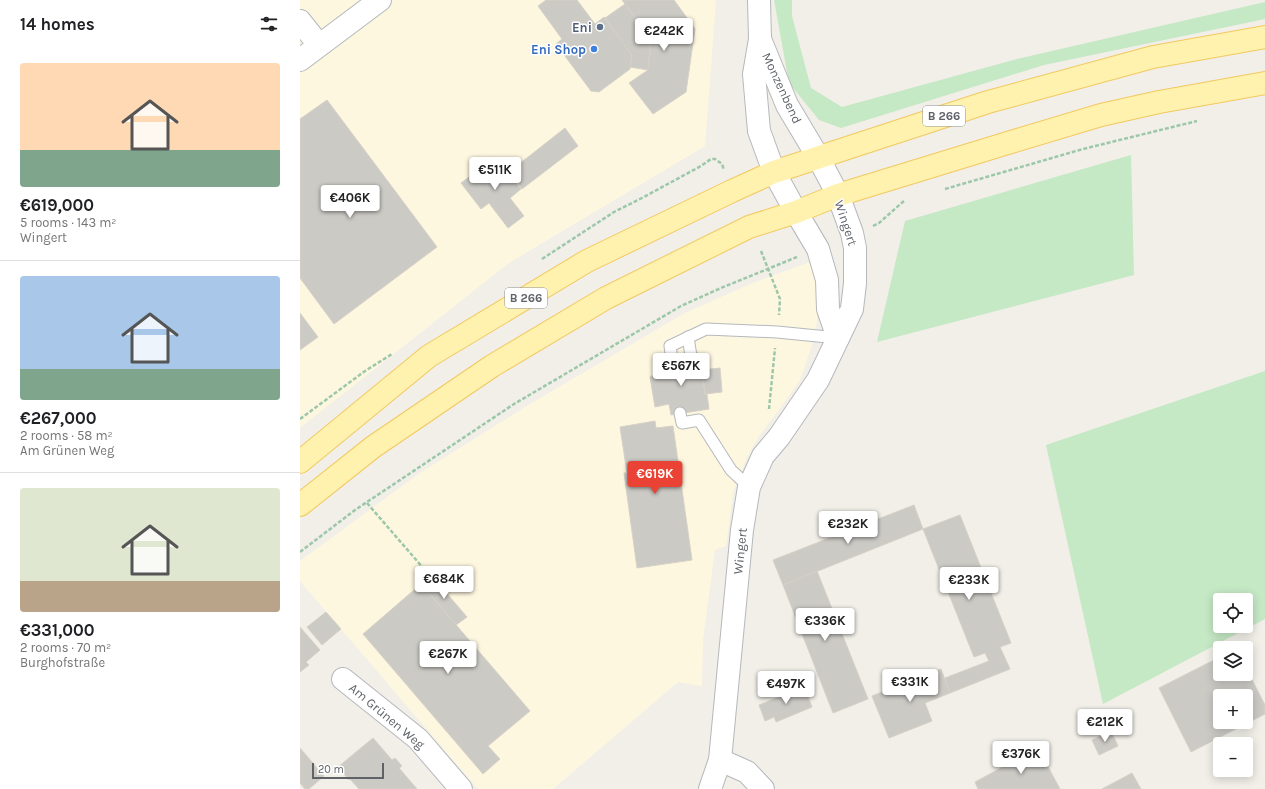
<!DOCTYPE html>
<html lang="en">
<head>
<meta charset="utf-8">
<style>
	:root { --surface:#fff; --page:#f2f2f2; --text:#202124; --muted:#757577; --line:#e0e0e0; --accent:#ea4335 }
	body { margin:0; font-family:Karla,sans-serif; background:var(--page); color:var(--text); height:100vh; display:flex; flex-direction:column; font-size:15px; white-space:nowrap }
	* { box-sizing:border-box; margin:0 }
	p { font-size:13px; color:var(--muted) }
	.icon { flex:none; width:22px; height:22px; fill:none; stroke:currentColor; stroke-width:2; stroke-linecap:round; stroke-linejoin:round }
	.map { position:relative; flex:1; overflow:hidden }
	.sheet { display:flex; flex-direction:column; background:var(--surface); width:300px }
	.sheet>* { flex:none }
	.controls { position:absolute; left:913px; top:593px; display:grid; gap:8px }
	.controls a { display:grid; place-items:center; width:40px; height:40px; border-radius:4px; background:var(--surface); box-shadow:0 2px 10px #0003; font-size:20px }
	.scale { position:absolute; left:12px; bottom:10px; width:72px; box-sizing:border-box; padding-left:4px; border:2px solid #5f6368; border-top:0; font-size:11px; line-height:14px; white-space:nowrap; color:#5f6368; -webkit-text-stroke:3px #fff; paint-order:stroke }
	.price { position:absolute; translate:-50% -34px; padding:0 9px; border-radius:4px; background:#fff; color:#222; font-size:13px; line-height:26px; filter:drop-shadow(0 1px 2px #0008) }
	.price::after { content:''; position:absolute; left:50%; top:24px; width:12px; height:9px; margin-left:-6px; background:inherit; clip-path:polygon(0 0,100% 0,50% 100%) }
	.price.on { background:var(--accent); color:#fff }
	ul { padding:0; list-style:none }
	li { display:grid; align-content:center; gap:8px; height:212px; padding:0 20px }
	li+li { border-top:1px solid var(--line) }
	li span { display:grid; place-items:center; height:124px; border-radius:4px; color:#555 }
	li>.icon { margin-inline-start:auto }
	span .icon { width:72px; height:72px; fill:#fffc; stroke-width:1 }
	li b { font-size:17px }
	h2 { display:flex; justify-content:space-between; align-items:center; height:48px; padding:0 20px; font-size:17px }
	main { display:flex; flex:1; min-height:0 }
	.map>svg:first-child { display:block }
	.commercial { fill:#fef7e0 }
	.green { fill:#c5e8c5; fill-rule:evenodd }
	.building { fill:#cccac5; stroke:#d6d1c6; fill-rule:evenodd }
	.lines { fill:none; stroke-linecap:round; stroke-linejoin:round }
	.lane-casing { stroke:#b5b8bc; stroke-width:13 }
	.street-casing { stroke:#b5b8bc; stroke-width:24 }
	.primary-casing { stroke:#f2c960; stroke-width:24 }
	.path { stroke:#9cc7a9; stroke-width:2.5; stroke-dasharray:4 2; stroke-linecap:butt }
	.lane { stroke:#fff; stroke-width:11 }
	.street { stroke:#fff; stroke-width:22 }
	.primary { stroke:#fff2af; stroke-width:22 }
	.service-dot { fill:#5c6f8a; stroke:#fff; stroke-width:1.5 }
	.shop-dot { fill:#3f7fe0; stroke:#fff; stroke-width:1.5 }
	.labels { text-anchor:middle; dominant-baseline:central; stroke-width:3; stroke-linejoin:round; paint-order:stroke }
	.shield { fill:#fff; stroke:#8f9295; stroke-width:1 }
	.shield-label { font-size:12px; font-weight:bold; fill:#5f6368 }
	.service-label { font-size:13px; font-weight:bold; fill:#4e5e75; stroke:#fff; text-anchor:end }
	.shop-label { font-size:13px; font-weight:bold; fill:#366cbe; stroke:#fff; text-anchor:end }
	.street-label { font-size:13px; fill:#5f6368; stroke:#fff }
</style>
</head>
<body>
<main>
<section class="sheet">
<h2>14 homes<svg class="icon" aria-label="filters" viewBox="0 0 24 24"><path d="M4 7h16M4 17h16"/><circle cx="9" cy="7" r="2"/><circle cx="15" cy="17" r="2"/></svg></h2>
<ul>
<li><span style="background:linear-gradient(#ffd9b3 70%,#7fa58c 0)"><svg class="icon" aria-label="home" viewBox="0 0 24 24"><path d="M3 11l9-7 9 7M6 9v11h12V9"/></svg></span><div><b>€619,000</b><p>5 rooms · 143 m²</p><p>Wingert</p></div></li>
<li><span style="background:linear-gradient(#a9c7e8 75%,#7fa58c 0)"><svg class="icon" aria-label="home" viewBox="0 0 24 24"><path d="M3 11l9-7 9 7M6 9v11h12V9"/></svg></span><div><b>€267,000</b><p>2 rooms · 58 m²</p><p>Am Grünen Weg</p></div></li>
<li><span style="background:linear-gradient(#dfe7d0 75%,#b9a48a 0)"><svg class="icon" aria-label="home" viewBox="0 0 24 24"><path d="M3 11l9-7 9 7M6 9v11h12V9"/></svg></span><div><b>€331,000</b><p>2 rooms · 70 m²</p><p>Burghofstraße</p></div></li>
</ul>
</section>
<div class="map">
<svg width="965" height="789" viewBox="0 0 965 789">
	<rect width="100%" height="100%" fill="#f1efe8"/>
	<g class="commercial">
		<path d="M0,0H416L405,146L209,263L0,428Z"/>
		<path d="M510,262L515,280L517,298V322L511,348L500,380L478,411L459,436L447,457L433,493L426,546L415,550L403,639L402,686L378,682L253,789H178L0,581V561L120,473L225,407L385,313L455,282Z"/>
	</g>
	<g class="green">
		<path d="M474,0H492V16L511,88L542,107L717,59L965,2V19L744,65L541,128L519,120L489,83Z"/>
		<path d="M831,155L834,275L577,342L605,221Z"/>
		<path d="M965,371V619L803,704L746,445ZM920,600H946V626H920Z"/>
	</g>
	<g class="building">
		<path d="M246,0H277L295,24L304,17L332,55L330,69L299,92L291,91L256,44L262,39L238,6Z"/>
		<path d="M322,0H374L395,29L386,92L353,114L329,83L348,70L351,39Z"/>
		<path d="M325,4L351,39L348,70L330,67L332,55L305,18Z"/>
		<path d="M27,100L137,247L34,324L0,278V119Z"/>
		<path d="M265,128L278,146L222,189L209,172Z"/>
		<path d="M196,157L221,189L210,198L224,216L208,228L189,203L181,209L161,183Z"/>
		<path d="M0,313L18,337L0,350Z"/>
		<path d="M397,353L401,354L403,370H402L405,394H407L409,409L371,415L369,404L355,407L350,377Z"/>
		<path d="M420,368L422,392L405,394L402,370Z"/>
		<path d="M355,421L356,428L373,426L392,560L337,568L324,473H327L320,427Z"/>
		<path d="M614,505L623,529L483,585L473,560Z"/>
		<path d="M660,515L711,643L700,647L710,669L650,693L645,678L689,661L685,653L674,657L623,529Z"/>
		<path d="M517,571L568,699L533,713L483,585Z"/>
		<path d="M131,575L167,617L156,625L121,584Z"/>
		<path d="M121,584L230,711L188,746L200,759L183,774L63,634Z"/>
		<path d="M26,612L41,629L22,645L7,627Z"/>
		<path d="M0,627L20,650L6,662L9,665L0,672Z"/>
		<path d="M920,657V674H946V668L965,705V714L891,752L859,688ZM920,696H946V722H920Z"/>
		<path d="M641,669L650,693L625,703L632,721L589,738L572,696Z"/>
		<path d="M504,687L512,707L476,722L474,717L465,721L459,705Z"/>
		<path d="M811,731L818,746L799,755L792,740Z"/>
		<path d="M73,738L92,760L95,758L102,766L99,768L117,789H59L50,779L49,780L38,767Z"/>
		<path d="M0,748L24,776L9,789H5L0,783Z"/>
		<path d="M738,748L760,789H678L675,782Z"/>
		<path d="M832,773L841,789H802Z"/>
	</g>
	<g class="lines">
		<defs>
			<g id="lane">
				<path d="M388,337L391,356"/>
				<path d="M373,366L370,346L406,329L477,332L538,338"/>
				<path d="M380,413L382,423L399,420L431,470L449,487"/>
			</g>
			<g id="street">
				<path d="M459,0L460,39L454,74L459,131L474,172L496,212L518,249L527,280L528,309L538,338"/>
				<path d="M0,21L19,45"/>
				<path d="M0,60L80,0"/>
				<path d="M43,679L118,739L161,789"/>
				<path d="M420,760L447,772L463,789"/>
				<path d="M410,789L420,760L442,530L449,487L463,456L479,437L518,380L552,309L555,283V248L552,233L538,195L518,157L487,105L460,39"/>
			</g>
			<g id="primary">
				<path d="M0,462L129,356L287,261L432,191L474,172L688,102L853,57L965,37"/>
				<path d="M0,505L73,447L192,366L306,298L449,227L496,212L538,195L711,142L801,115L859,102L965,83"/>
			</g>
		</defs>
		<use href="#lane" class="lane-casing"/>
		<use href="#street" class="street-casing"/>
		<use href="#primary" class="primary-casing"/>
		<g class="path">
			<path d="M645,189L783,149L897,121"/>
			<path d="M573,226L579,223L605,200"/>
			<path d="M461,251L480,299L479,315"/>
			<path d="M242,259L314,212L342,198L401,166L411,159H415L422,164L424,170"/>
			<path d="M469,409L475,348"/>
			<path d="M0,419L65,371L92,354"/>
			<path d="M67,503L124,569"/>
			<path d="M0,552L55,510L214,404L381,306L421,288L497,257"/>
			<path d="M137,582L148,572"/>
		</g>
		<use href="#lane" class="lane"/>
		<use href="#street" class="street"/>
		<use href="#primary" class="primary"/>
	</g>
	<circle class="service-dot" cx="300" cy="27" r="4"/>
	<circle class="shop-dot" cx="294" cy="49" r="4"/>
	<g class="labels">
		<g class="shield">
			<rect x="623" y="106" width="42" height="20" rx="3"/>
			<rect x="205" y="288" width="42" height="20" rx="3"/>
		</g>
		<g class="shield-label">
			<text x="644" y="116">B 266</text>
			<text x="226" y="298">B 266</text>
		</g>
		<g class="service-label">
			<text x="292" y="27">Eni</text>
		</g>
		<g class="shop-label">
			<text x="286" y="49">Eni Shop</text>
		</g>
		<g class="street-label">
			<text transform="translate(482 88) rotate(65)">Monzenbend</text>
			<text transform="translate(546 223) rotate(72)">Wingert</text>
			<text transform="translate(440 551) rotate(-84)">Wingert</text>
			<text transform="translate(87 716) rotate(40)">Am Grünen Weg</text>
		</g>
	</g>
</svg>
<div class="controls">
<a><svg class="icon" aria-label="locate" viewBox="0 0 24 24"><circle cx="12" cy="12" r="6"/><path d="M12 2v4M12 18v4M2 12h4M18 12h4"/></svg></a>
<a><svg class="icon" aria-label="layers" viewBox="0 0 24 24"><path d="M12 4l9 5-9 5-9-5zM3 14l9 5 9-5"/></svg></a>
<a>+</a>
<a>−</a>
</div>
<div class="scale">20 m</div>
<b class="price" style="left:364px;top:52px">€242K</b>
<b class="price" style="left:195px;top:191px">€511K</b>
<b class="price" style="left:50px;top:219px">€406K</b>
<b class="price" style="left:381px;top:387px">€567K</b>
<b class="price on" style="left:355px;top:495px">€619K</b>
<b class="price" style="left:548px;top:545px">€232K</b>
<b class="price" style="left:144px;top:600px">€684K</b>
<b class="price" style="left:669px;top:601px">€233K</b>
<b class="price" style="left:525px;top:642px">€336K</b>
<b class="price" style="left:148px;top:675px">€267K</b>
<b class="price" style="left:610px;top:703px">€331K</b>
<b class="price" style="left:486px;top:705px">€497K</b>
<b class="price" style="left:805px;top:743px">€212K</b>
<b class="price" style="left:721px;top:775px">€376K</b>
</div>
</main>
</body>
</html>
